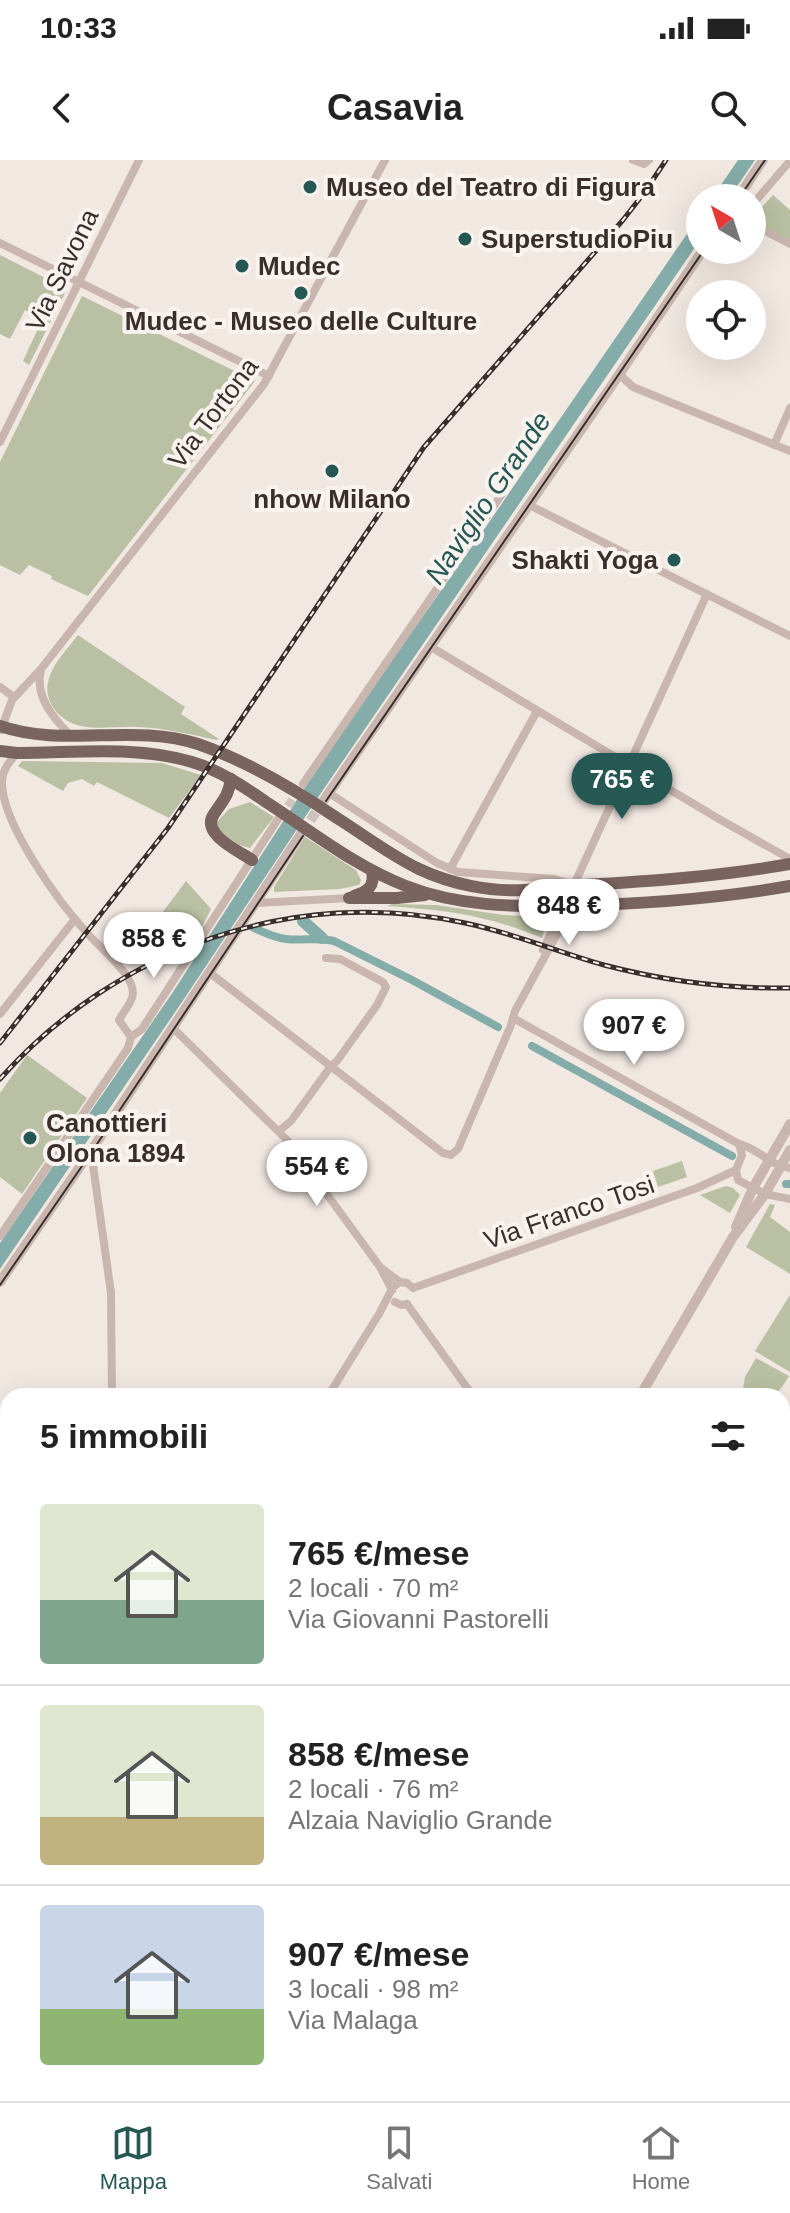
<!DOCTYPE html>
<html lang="it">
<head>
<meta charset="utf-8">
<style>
	:root { --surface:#fff; --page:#f2f2f2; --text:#222; --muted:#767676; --line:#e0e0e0; --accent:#255753 }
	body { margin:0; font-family:Arial,sans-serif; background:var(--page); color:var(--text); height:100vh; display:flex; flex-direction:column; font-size:30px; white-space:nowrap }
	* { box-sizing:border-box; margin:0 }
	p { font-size:26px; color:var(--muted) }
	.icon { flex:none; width:44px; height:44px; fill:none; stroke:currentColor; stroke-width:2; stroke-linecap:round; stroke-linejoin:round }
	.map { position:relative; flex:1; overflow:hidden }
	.sheet { position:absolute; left:0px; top:1228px; width:790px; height:714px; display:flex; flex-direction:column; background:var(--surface); border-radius:24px 24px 0 0; box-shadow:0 8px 32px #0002 }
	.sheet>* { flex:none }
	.needle { width:52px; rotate:321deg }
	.fabs { position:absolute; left:686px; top:24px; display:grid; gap:16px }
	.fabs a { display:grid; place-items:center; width:80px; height:80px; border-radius:50%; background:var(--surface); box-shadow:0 8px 32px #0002; font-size:40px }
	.price { position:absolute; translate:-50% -68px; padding:0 18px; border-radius:28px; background:#fff; color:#222; font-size:26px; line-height:52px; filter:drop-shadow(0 2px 4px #0008) }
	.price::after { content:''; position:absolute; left:50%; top:48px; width:24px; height:18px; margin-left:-12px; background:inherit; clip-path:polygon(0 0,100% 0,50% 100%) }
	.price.selected { background:var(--accent); color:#fff }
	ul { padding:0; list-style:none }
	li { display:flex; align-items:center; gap:24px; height:200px; padding:0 40px }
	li+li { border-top:2px solid var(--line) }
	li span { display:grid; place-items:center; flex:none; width:224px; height:160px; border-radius:8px; color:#555 }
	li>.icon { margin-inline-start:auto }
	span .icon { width:96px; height:96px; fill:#fffc; stroke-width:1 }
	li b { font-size:34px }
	h2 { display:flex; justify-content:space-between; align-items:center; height:96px; padding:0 40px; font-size:34px }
	.status { display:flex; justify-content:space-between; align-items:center; height:56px; padding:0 40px; background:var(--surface); direction:ltr }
	.status svg { height:22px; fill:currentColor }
	header { display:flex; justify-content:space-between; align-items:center; height:104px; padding:0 40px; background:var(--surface); font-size:36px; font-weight:800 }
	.menu { display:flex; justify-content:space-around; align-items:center; height:112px; border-top:2px solid var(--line); background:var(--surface); font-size:22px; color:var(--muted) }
	.menu a { display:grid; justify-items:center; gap:4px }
	.menu .selected { color:var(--accent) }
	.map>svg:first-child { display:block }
	.green { fill:#bac0a3 }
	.water { fill:#84aca8 }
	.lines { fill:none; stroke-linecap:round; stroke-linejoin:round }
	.canal { stroke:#84aca8; stroke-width:8 }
	.river { stroke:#84aca8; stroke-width:12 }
	.minor-tunnel { stroke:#cdc3be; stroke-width:8; stroke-dasharray:8 4; stroke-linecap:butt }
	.tertiary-tunnel { stroke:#cdc3be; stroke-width:10; stroke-dasharray:10 5; stroke-linecap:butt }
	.minor { stroke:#c9b7af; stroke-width:8 }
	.tertiary { stroke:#c9b7af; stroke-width:10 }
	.secondary { stroke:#9d8780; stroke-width:11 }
	.primary { stroke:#79645f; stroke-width:12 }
	.tram { stroke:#392e2c; stroke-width:2 }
	.rail-casing { stroke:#392e2c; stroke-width:5 }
	.rail { stroke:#f9f3ef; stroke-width:2; stroke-dasharray:6; stroke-linecap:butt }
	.poi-dot { fill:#255753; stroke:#f9f3ef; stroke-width:3 }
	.labels { text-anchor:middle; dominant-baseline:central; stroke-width:8; stroke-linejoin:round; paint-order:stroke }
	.poi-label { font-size:26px; font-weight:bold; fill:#392e2c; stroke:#f9f3ef; text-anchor:start }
	.street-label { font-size:26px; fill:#392e2c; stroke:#f9f3ef }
	.water-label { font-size:28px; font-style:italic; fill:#255753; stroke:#f9f3ef }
</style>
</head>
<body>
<div class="status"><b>10:33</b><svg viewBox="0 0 49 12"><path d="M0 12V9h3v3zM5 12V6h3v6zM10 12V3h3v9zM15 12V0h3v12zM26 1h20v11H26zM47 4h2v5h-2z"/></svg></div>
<header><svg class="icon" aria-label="back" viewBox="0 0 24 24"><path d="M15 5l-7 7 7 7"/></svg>Casavia<svg class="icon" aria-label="search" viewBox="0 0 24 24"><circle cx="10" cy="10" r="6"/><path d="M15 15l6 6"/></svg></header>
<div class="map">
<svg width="790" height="1941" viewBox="0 0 790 1941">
	<rect width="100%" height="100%" fill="#f2e8e2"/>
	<g class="green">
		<path d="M773,35L790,50V80L752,61V58Z"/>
		<path d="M0,95L67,129L29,205L23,201L43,158L25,150L10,179L0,174Z"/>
		<path d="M82,136L255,221L88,436L51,419L52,416L29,405L20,415L0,405V302Z"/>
		<path d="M78,475L185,547L181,554L219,579L216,580C189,574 164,568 137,567C119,566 98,570 81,566C71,564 61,558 55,550C34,522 61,497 78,475Z"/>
		<path d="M22,601L162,603L201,615L169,658L97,622L94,626L82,619L68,623L63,631L18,606Z"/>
		<path d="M250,642L274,657L250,688L239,685L217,670L216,663L229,649Z"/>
		<path d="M305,677L356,710L361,720L359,725L340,729L274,732V727Z"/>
		<path d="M186,721L211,749L202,767L179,771L148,785L142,780Z"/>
		<path d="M392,744L436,745L504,755L542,757L547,760L542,778C487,755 445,750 387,746Z"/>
		<path d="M27,895L87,938L22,1034L0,1017V933Z"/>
		<path d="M682,1001L687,1017L658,1027L653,1011Z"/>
		<path d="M726,1026L733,1028L740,1035L730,1053L700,1035Z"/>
		<path d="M770,1044L775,1045L770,1057L790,1072V1114L746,1087Z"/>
		<path d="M790,1135V1212L755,1191Z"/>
		<path d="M756,1198L789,1216C774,1242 769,1236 742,1236L745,1217Z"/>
		<path d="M354,1934H435L432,1941H370Z"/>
	</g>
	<g class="water">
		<path d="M738,0H755L729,38H712Z"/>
		<path d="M700,55V80L323,630L184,839L0,1109V1083L173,832L333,584L483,371Z"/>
	</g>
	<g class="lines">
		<g class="canal">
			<path d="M254,768C265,773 275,778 286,779C302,781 318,777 334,781L412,820L498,867"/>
			<path d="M532,886L732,996"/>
			<path d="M786,1024H790"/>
		</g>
		<path class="river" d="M303,761L322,778"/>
		<path class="minor-tunnel" d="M281,656L298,631"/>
		<path class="tertiary-tunnel" d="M302,673L322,643"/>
		<g class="minor">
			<path d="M633,0L644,4L649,0"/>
			<path d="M752,45L790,1"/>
			<path d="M752,64L790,84"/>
			<path d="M0,83L269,216"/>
			<path d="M619,214L633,227L790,291"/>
			<path d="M0,282L139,0"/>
			<path d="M774,285L790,248"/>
			<path d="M529,345L790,476"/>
			<path d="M431,487L719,659L790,699"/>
			<path d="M41,510C34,535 53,558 70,575"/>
			<path d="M0,527L14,537"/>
			<path d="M1,570L12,540L41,509L264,224L385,0"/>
			<path d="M17,593C10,601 3,609 2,620C0,662 60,744 88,774C100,788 133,814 133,833C133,842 123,852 119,860L131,877"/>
			<path d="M303,624L504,331"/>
			<path d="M329,633L437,703L458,712L554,719L574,725L707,434"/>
			<path d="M450,709L537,551"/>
			<path d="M257,743L349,738"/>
			<path d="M543,790C550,775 559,762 551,746"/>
			<path d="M210,813L443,993L451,995L458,989L511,865L515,851L562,765L568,745"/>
			<path d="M0,854L75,759"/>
			<path d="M513,858L739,984C758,988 770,1006 790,1008"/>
			<path d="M173,868L288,981L380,1107L392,1130"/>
			<path d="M279,971L291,961L331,906L337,901L377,845L386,827L383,822L340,799L326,798"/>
			<path d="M739,984L742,995L736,1010L738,1020L765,1034L790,1039"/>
			<path d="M91,991L111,1133L112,1236"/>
			<path d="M0,1076L128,888L131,877L142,869L278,659"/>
			<path d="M381,1108L400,1122L407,1123L413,1128"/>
			<path d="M413,1128L697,1028L736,1010"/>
			<path d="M395,1142L401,1145L407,1144"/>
			<path d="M407,1144L473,1236"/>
			<path d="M328,1236L379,1154L393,1127L400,1122"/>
			<path d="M782,1348L790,1353"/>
			<path d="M782,1392L790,1378"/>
			<path d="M782,1564L790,1571"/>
			<path d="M782,1625L790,1622"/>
			<path d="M0,1760L8,1748"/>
			<path d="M545,1934L555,1941"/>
			<path d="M738,1934L745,1941"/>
			<path d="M463,1941L467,1934"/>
			<path d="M560,1941L568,1934"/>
		</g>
		<g class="tertiary">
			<path d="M738,38L763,0"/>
			<path d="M324,640L610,228L703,90"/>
			<path d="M736,1067L753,1028L790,964"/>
			<path d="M0,1122L91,991L301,674"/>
			<path d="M640,1236L733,1077L765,1034L790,990"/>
			<path d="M201,1941L205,1934"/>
			<path d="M215,1941L219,1934"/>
		</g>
		<g class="secondary">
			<path d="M0,1653L8,1656"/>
			<path d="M0,1679L8,1683"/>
			<path d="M782,1801L790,1802"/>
			<path d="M782,1809L790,1810"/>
		</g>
		<g class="primary">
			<path d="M0,566C62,588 134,563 198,584C247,601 294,629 337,658C364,675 390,695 419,709C451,724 489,732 525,730C545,729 565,726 585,725C654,721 722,716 790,704"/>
			<path d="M0,591L17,593C74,593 136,585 192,602C219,610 243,626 266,642C311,671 356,707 406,726C457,746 513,747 567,746C642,744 716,739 790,726"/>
			<path d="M231,619C228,637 223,640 214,654C200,674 239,691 252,700"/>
			<path d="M354,736C368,731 375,727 372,711"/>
			<path d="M349,738H397L425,735"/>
		</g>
		<g class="tram">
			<path d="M739,38L765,0"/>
			<path d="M326,641L704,90"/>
			<path d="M0,1125L91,993L303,676"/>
		</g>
		<defs>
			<g id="rail">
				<path d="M0,883L168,668L424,287L623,60L644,33L666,0"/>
				<path d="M0,919C115,789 295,725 465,763C513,773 558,792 604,805C665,821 727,829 790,828"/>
			</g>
		</defs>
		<use href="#rail" class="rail-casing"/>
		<use href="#rail" class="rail"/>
	</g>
	<g class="poi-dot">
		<circle cx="310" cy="27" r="8"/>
		<circle cx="465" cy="79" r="8"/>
		<circle cx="242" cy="106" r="8"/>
		<circle cx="301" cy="133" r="8"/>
		<circle cx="332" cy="311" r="8"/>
		<circle cx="674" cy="400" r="8"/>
		<circle cx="30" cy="978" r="8"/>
	</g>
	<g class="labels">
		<g class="poi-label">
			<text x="326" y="27">Museo del Teatro di Figura</text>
			<text x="481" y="79">SuperstudioPiu</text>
			<text x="258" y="106">Mudec</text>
			<text x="301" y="161" text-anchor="middle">Mudec - Museo delle Culture</text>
			<text x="332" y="339" text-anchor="middle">nhow Milano</text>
			<text x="658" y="400" text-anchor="end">Shakti Yoga</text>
			<text x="46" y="963">Canottieri<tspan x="46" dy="30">Olona 1894</tspan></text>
		</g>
		<g class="street-label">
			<text transform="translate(62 110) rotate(-64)">Via Savona</text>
			<text transform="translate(213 253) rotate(-53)">Via Tortona</text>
			<text transform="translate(569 1052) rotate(-19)">Via Franco Tosi</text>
		</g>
		<g class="water-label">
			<text transform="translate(488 338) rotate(-56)">Naviglio Grande</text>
		</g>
	</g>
</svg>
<div class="fabs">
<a><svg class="needle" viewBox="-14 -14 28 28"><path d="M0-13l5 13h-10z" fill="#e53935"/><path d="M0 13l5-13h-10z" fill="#767676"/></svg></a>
<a><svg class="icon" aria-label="locate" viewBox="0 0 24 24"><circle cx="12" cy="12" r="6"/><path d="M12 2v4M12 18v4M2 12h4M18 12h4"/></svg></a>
</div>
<b class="price selected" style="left:622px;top:661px">765 €</b>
<b class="price" style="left:569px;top:787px">848 €</b>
<b class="price" style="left:154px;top:820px">858 €</b>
<b class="price" style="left:634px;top:907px">907 €</b>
<b class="price" style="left:317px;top:1048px">554 €</b>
<section class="sheet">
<h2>5 immobili<svg class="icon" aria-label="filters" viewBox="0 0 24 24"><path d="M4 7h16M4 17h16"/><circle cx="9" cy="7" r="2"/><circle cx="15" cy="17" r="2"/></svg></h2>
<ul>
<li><span style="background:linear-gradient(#dfe7d0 60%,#7fa58c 0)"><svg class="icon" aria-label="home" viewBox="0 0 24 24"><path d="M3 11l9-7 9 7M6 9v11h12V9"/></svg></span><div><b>765 €/mese</b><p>2 locali · 70 m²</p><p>Via Giovanni Pastorelli</p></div></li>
<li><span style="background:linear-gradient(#dfe7d0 70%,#c2b280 0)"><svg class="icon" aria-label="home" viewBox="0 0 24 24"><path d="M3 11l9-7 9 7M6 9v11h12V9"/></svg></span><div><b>858 €/mese</b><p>2 locali · 76 m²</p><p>Alzaia Naviglio Grande</p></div></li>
<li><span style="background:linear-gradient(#c9d6e8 65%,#8fb573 0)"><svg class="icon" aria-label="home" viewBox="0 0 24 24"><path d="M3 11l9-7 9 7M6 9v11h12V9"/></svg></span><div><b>907 €/mese</b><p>3 locali · 98 m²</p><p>Via Malaga</p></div></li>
</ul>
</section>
</div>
<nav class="menu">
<a class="selected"><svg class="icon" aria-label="map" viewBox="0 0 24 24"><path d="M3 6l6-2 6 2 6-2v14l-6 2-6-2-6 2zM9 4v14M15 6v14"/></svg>Mappa</a>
<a><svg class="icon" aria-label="saved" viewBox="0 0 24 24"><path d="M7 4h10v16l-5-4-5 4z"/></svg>Salvati</a>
<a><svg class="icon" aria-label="home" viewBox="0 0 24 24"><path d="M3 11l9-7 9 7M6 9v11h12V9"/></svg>Home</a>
</nav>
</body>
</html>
